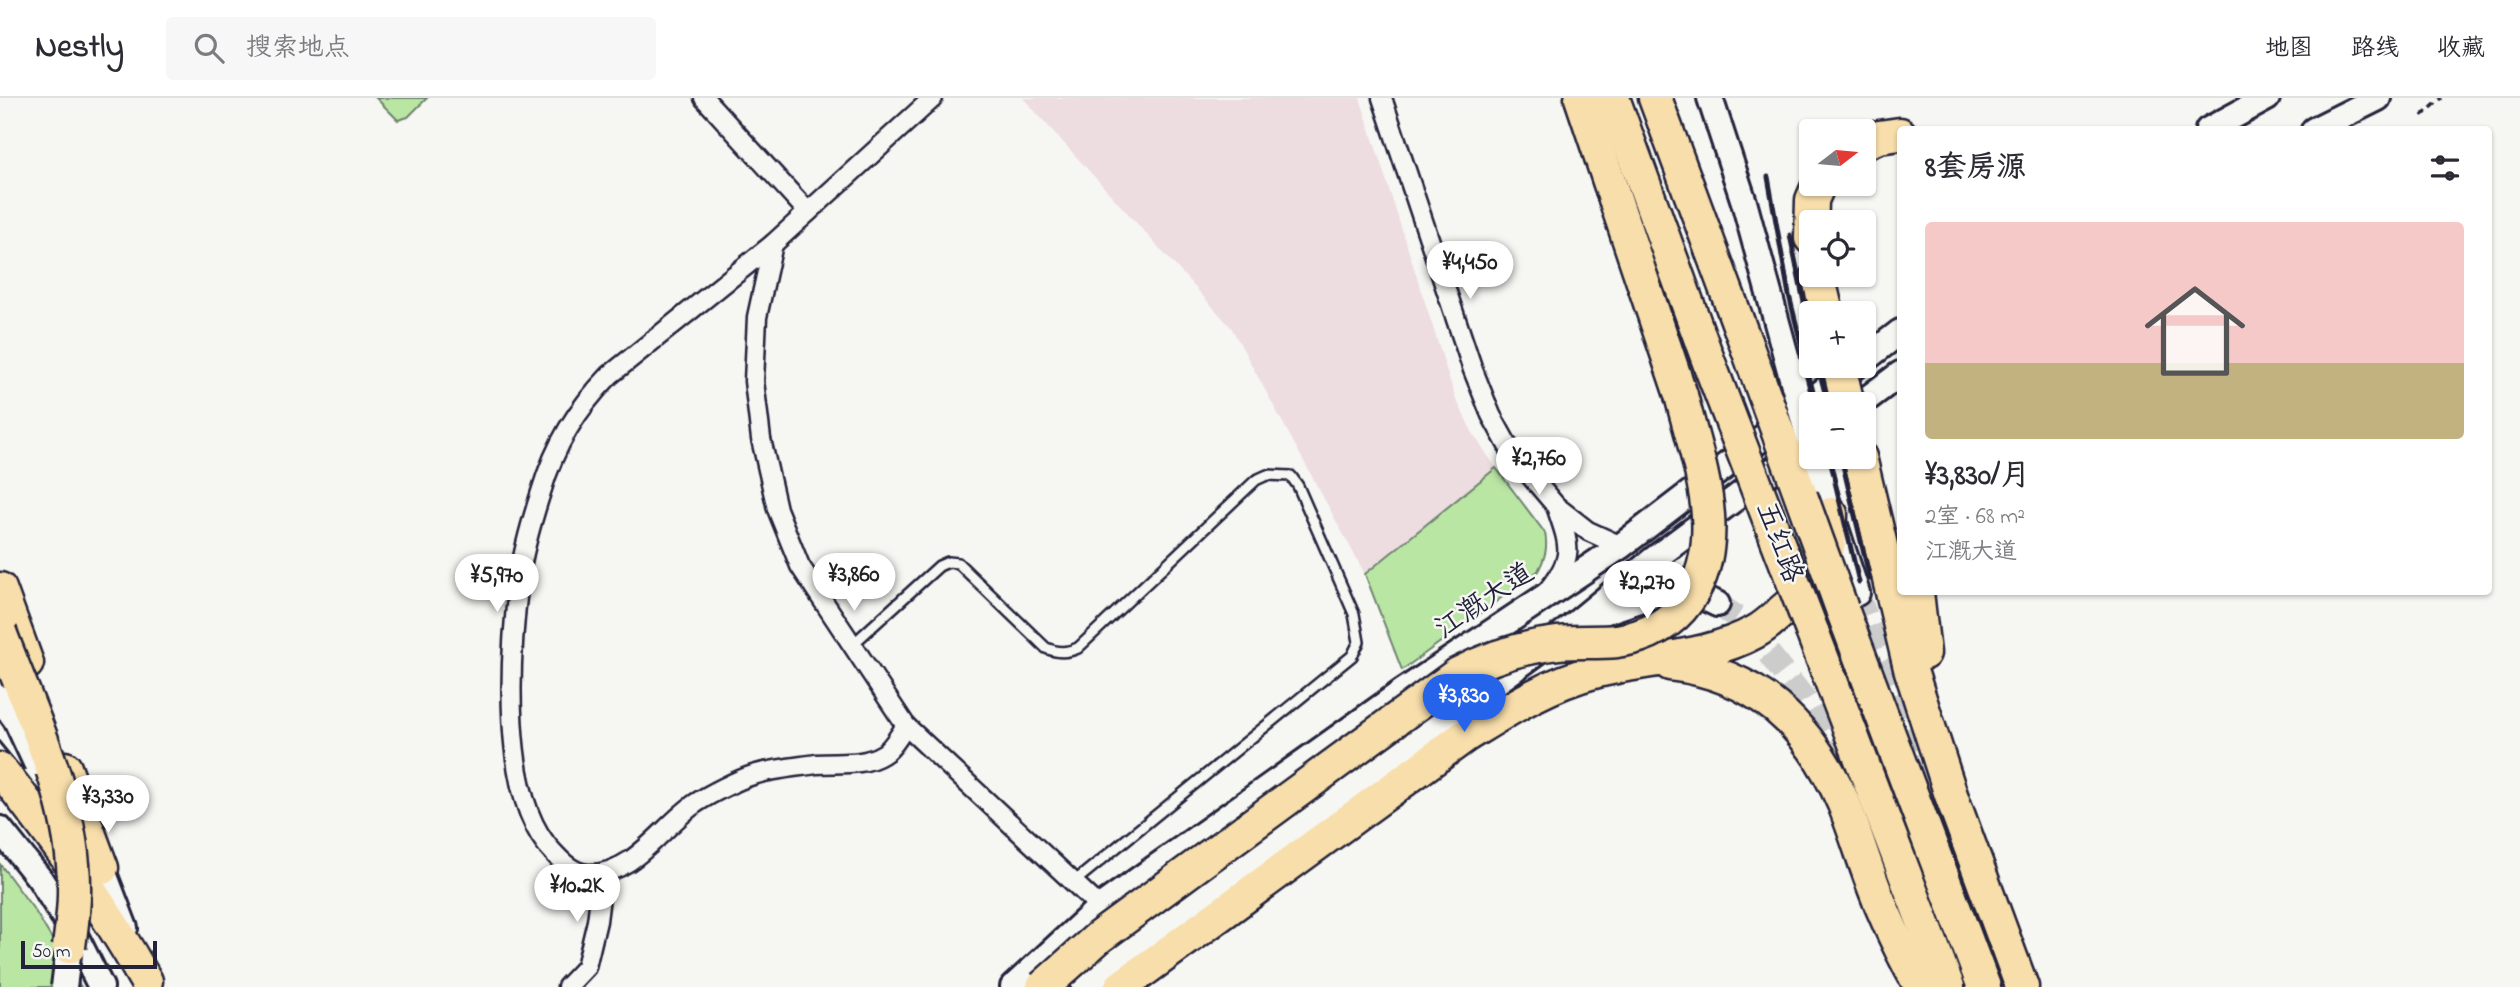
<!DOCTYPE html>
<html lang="zh">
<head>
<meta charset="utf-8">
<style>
	:root { --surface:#fff; --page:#f7f7f7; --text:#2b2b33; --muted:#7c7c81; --line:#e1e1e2; --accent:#2563eb }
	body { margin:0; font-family:"Indie Flower","LXGW WenKai TC",sans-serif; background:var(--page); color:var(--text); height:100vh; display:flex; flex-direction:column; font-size:26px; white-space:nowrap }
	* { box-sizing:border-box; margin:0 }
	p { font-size:23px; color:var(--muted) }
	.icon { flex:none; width:38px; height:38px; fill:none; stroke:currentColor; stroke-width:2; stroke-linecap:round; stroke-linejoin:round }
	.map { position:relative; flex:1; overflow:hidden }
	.side { position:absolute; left:1897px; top:28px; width:595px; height:469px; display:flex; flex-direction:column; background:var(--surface); border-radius:7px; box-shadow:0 2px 5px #0004 }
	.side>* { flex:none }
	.needle { width:46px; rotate:74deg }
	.tools { position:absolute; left:1799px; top:21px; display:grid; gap:14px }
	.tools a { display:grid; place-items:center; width:77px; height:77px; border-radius:7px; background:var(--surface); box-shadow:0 2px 5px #0004; font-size:35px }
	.scale { position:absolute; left:21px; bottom:18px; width:136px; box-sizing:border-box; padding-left:7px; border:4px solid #22223b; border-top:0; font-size:19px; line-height:24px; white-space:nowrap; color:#22223b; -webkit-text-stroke:5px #f6f6f2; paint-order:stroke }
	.price { position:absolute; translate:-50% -60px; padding:0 16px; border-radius:24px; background:#fff; color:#222; font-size:23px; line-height:46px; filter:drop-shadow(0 2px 4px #0008) }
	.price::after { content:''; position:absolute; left:50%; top:42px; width:21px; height:16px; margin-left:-10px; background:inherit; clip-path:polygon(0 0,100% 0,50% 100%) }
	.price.on { background:var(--accent); color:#fff }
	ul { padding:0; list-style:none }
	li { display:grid; align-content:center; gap:14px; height:371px; padding:0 28px }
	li+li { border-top:2px solid var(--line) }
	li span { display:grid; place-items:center; height:217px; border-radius:7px; color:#555 }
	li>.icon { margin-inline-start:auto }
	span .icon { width:126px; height:126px; fill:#fffc; stroke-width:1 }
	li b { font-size:30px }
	h2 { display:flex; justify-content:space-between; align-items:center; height:84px; padding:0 28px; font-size:30px }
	header { display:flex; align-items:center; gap:42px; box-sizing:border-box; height:98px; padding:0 35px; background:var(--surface); border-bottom:2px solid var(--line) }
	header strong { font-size:33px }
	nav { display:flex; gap:38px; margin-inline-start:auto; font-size:24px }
	.search { width:490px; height:63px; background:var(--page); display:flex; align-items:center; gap:18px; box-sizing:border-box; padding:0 24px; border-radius:7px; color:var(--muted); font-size:26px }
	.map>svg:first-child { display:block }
	.built { fill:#eddce0 }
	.green { fill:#bae6a4; stroke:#6e8470; stroke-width:2 }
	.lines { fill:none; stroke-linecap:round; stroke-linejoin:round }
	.secondary-tunnel { stroke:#cccccd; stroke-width:24; stroke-dasharray:24 12; stroke-linecap:butt }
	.lane-casing { stroke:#22223b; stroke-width:14 }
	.street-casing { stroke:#22223b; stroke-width:23 }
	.secondary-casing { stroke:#22223b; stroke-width:30 }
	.highway-casing { stroke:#22223b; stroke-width:37 }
	.path { stroke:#22223b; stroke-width:3.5; stroke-dasharray:7 5; stroke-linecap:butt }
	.lane { stroke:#f6f6f2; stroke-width:9 }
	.street { stroke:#f6f6f2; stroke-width:18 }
	.secondary { stroke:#f6f6f2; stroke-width:24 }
	.highway { stroke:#f8deab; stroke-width:32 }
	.rail { stroke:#22223b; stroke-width:5 }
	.secondary-bridge-casing { stroke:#22223b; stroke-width:30; stroke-linecap:butt }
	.highway-bridge-casing { stroke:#22223b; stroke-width:37; stroke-linecap:butt }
	.secondary-bridge { stroke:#f6f6f2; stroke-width:24 }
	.highway-bridge { stroke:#f8deab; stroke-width:32 }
	.labels { text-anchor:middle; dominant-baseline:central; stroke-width:5; stroke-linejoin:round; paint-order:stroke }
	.street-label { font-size:28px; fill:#22223b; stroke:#f6f6f2 }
</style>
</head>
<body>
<header>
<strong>Nestly</strong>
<div class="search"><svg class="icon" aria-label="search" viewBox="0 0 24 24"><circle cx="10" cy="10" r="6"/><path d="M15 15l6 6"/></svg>搜索地点</div>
<nav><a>地图</a><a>路线</a><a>收藏</a></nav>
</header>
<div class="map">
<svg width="2520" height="889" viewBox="0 0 2520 889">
	<rect width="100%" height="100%" fill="#f6f6f2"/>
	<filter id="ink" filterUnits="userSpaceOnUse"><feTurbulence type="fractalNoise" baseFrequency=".0143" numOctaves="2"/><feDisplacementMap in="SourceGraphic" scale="14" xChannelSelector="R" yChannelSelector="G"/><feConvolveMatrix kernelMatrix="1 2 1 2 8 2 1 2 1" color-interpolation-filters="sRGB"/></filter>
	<g filter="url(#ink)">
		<path class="built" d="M1023,0H1360L1455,299L1472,334L1496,370L1365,476L1231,229Z"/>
		<g class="green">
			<path d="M376,0H427L408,19L398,22Z"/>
			<path d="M1496,370L1545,435C1548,450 1545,460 1538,473L1402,572L1365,476Z"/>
			<path d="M0,766L35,813L81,889H0Z"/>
		</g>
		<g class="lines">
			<g class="secondary-tunnel">
				<path d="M1857,495L2003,889"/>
				<path d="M1717,506L1744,524L1805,602L1846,670L1866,709"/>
			</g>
			<defs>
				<path id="lane" d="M852,547L939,468L948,464L958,465L1046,550C1058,555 1066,555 1078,550L1256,382L1267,377L1291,378L1298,388L1354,516L1359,544L1352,558L1074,784"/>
				<g id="street">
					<path d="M704,0L808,114"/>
					<path d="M1382,0L1473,272L1491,317L1513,357L1556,408"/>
					<path d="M773,146L757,219L754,283L761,341L777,411L800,468L906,628L1100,809"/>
					<path d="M1548,492C1576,458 1569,447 1556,408L1588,433L1621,448"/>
					<path d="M906,628C900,636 892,651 883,656C862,669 838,664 816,666C796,669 772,671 753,677C737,682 710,696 696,705C662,728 633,778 588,776C573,775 562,764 553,754C499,699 510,553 519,482C523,453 532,422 541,394C555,347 576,312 610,277L773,146L933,0"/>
					<path d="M567,889L586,869L597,823L603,775"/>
				</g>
				<g id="secondary">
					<path d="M1710,0L1744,104L1794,287"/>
					<path d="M2208,32L2267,0"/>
					<path d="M2314,32L2378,0"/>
					<path d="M1864,262L1900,234"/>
					<path d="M1860,306L1900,276"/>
					<path d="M1820,381L1857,495"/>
					<path d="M1595,517L1663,494L1690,493L1717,506"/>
					<path d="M0,624L27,657"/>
					<path d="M0,731L40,781L74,835L101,889"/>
					<path d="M94,757L102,770L125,830"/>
					<path d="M1013,889L1100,809L1402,594L1621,448L1856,268"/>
					<path d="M1084,889L1115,863L1569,531L1654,461L1800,352"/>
				</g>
				<g id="highway">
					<path d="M1581,0L1681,297"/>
					<path d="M1613,0L1711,270"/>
					<path d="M1655,0L1746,246"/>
					<path d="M1864,45L1879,39L1900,36"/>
					<path d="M1811,140L1812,102L1819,86"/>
					<path d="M1818,177L1827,215"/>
					<path d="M1860,359L1910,570L1951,697L2022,889"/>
					<path d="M0,491L27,565"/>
					<path d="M1917,494L1924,555"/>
					<path d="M1842,511L1984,889"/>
					<path d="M1812,533L1948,889"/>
					<path d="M1670,566C1757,576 1810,627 1844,706C1858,741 1868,778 1883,812C1894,838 1907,865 1921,889"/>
					<path d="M65,670L102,770"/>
					<path d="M0,671C55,741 102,805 146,883"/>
					<path d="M1121,889L1465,638C1506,613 1547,586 1594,574C1647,560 1706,561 1755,534C1767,528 1777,517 1788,508C1822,478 1831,461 1831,416"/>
				</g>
			</defs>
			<use href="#lane" class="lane-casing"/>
			<use href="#street" class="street-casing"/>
			<use href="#secondary" class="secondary-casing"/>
			<use href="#highway" class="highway-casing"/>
			<path class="path" d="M2422,18L2442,0"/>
			<use href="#lane" class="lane"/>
			<use href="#street" class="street"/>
			<use href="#secondary" class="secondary"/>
			<use href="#highway" class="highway"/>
			<g class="rail">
				<path d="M1768,79L1789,197L1816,306"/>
				<path d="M1790,137L1811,238"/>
				<path d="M1818,268L1828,306"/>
				<path d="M1829,359L1859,484"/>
				<path d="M1841,359L1870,481"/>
			</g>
			<defs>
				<g id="secondary-bridge">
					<path d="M1794,287L1811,348"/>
					<path d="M1814,359L1820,381"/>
					<path d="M0,600L16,622L36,665"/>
					<path d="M64,889L69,849L68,830"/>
				</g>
				<g id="highway-bridge">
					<path d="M1746,246L1842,511"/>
					<path d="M1839,268L1848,306"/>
					<path d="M1711,270L1812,533"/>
					<path d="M0,534C31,617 76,706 74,796C74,814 71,832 69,849"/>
					<path d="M1043,889L1099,839L1458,576C1490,559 1522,549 1558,545C1578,543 1597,545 1617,543C1646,539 1671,526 1688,502C1730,441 1697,362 1681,297"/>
				</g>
			</defs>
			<use href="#secondary-bridge" class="secondary-bridge-casing"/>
			<use href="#highway-bridge" class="highway-bridge-casing"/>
			<use href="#secondary-bridge" class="secondary-bridge"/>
			<use href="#highway-bridge" class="highway-bridge"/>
		</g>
	</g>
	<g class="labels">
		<g class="street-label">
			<text transform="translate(1778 445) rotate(69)">五红路</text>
			<text transform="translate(1485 504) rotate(-34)">江溉大道</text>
		</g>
	</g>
</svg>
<div class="tools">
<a><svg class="needle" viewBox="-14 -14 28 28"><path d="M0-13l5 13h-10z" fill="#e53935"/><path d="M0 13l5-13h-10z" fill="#7c7c81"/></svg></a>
<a><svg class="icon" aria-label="locate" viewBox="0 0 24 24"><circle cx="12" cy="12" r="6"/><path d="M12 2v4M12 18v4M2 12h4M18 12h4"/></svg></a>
<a>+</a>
<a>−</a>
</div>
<div class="scale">50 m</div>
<b class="price" style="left:1470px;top:203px">¥4,450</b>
<b class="price" style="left:1539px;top:399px">¥2,760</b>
<b class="price" style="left:854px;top:515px">¥3,860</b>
<b class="price" style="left:497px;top:516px">¥5,970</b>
<b class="price" style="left:1647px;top:523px">¥2,270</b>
<b class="price on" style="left:1464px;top:636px">¥3,830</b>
<b class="price" style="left:108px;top:737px">¥3,330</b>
<b class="price" style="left:577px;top:826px">¥10.2K</b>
<section class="side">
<h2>8套房源<svg class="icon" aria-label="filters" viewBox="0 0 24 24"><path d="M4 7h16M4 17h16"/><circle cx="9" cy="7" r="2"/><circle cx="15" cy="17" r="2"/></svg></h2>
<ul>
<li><span style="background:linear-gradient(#f6c9c9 65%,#c2b280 0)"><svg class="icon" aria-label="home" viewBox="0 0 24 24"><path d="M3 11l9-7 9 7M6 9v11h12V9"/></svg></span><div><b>¥3,830/月</b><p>2室 · 68 m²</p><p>江溉大道</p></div></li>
</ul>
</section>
</div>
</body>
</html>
